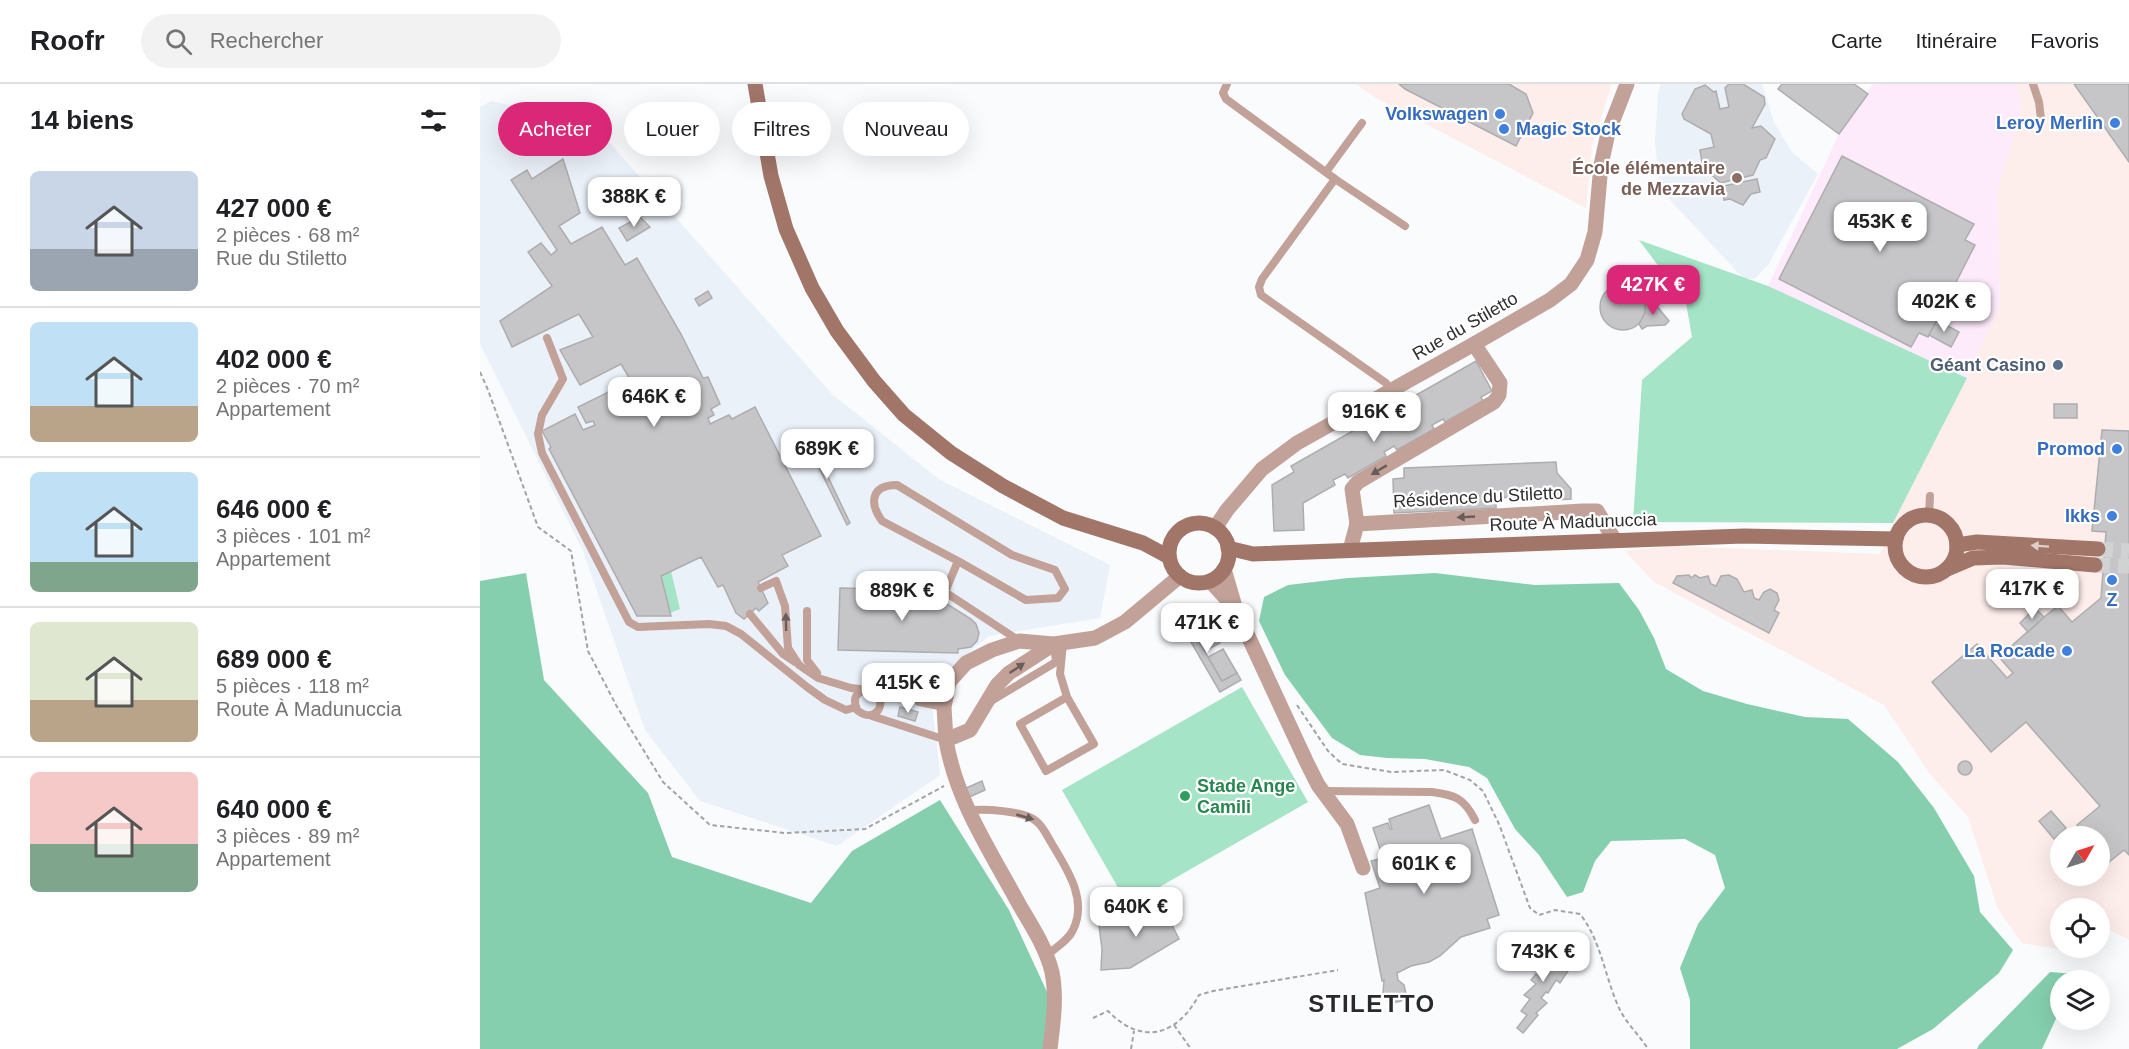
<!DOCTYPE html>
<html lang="fr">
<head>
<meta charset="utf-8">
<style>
	:root { --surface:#fff; --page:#f2f2f2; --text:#202124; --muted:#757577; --line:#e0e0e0; --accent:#db2777 }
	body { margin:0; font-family:Arial,sans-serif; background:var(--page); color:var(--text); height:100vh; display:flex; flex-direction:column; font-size:22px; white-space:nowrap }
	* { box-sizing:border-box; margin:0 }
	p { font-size:20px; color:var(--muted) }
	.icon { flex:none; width:33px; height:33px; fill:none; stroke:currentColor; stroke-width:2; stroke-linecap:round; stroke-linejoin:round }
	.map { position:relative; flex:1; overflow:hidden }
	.panel { display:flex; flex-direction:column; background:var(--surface); width:480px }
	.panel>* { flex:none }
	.guide { position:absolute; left:18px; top:18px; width:570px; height:54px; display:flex; gap:12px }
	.needle { width:39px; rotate:51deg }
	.buttons { position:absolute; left:1570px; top:742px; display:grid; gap:12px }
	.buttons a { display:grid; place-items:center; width:60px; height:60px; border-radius:50%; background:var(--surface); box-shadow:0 6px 24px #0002; font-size:30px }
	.price { position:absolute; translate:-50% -51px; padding:0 14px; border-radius:12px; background:#fff; color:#222; font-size:20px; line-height:39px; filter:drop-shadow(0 2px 3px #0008) }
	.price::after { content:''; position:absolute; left:50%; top:36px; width:18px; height:14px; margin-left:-9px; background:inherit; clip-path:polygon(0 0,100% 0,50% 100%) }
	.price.current { background:var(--accent); color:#fff }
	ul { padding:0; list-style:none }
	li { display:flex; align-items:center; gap:18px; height:150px; padding:0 30px }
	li+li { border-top:2px solid var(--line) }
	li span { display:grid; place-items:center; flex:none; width:168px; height:120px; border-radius:9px; color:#555 }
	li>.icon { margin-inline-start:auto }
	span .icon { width:72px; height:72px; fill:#fffc; stroke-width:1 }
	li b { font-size:26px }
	h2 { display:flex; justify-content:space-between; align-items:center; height:72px; padding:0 30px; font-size:26px }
	.pill { padding:0 21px; border-radius:27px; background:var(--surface); box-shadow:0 6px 24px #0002; font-size:21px; line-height:54px }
	.pill.current { background:var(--accent); color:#fff }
	header { display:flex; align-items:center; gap:36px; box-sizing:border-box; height:84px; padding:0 30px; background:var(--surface); border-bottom:2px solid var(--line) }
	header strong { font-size:28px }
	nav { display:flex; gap:33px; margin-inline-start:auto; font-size:21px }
	.search { width:420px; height:54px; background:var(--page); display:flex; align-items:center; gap:15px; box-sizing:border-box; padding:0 21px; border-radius:33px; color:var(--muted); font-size:22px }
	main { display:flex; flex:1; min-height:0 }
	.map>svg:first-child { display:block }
	.commercial { fill:#fdedeb; fill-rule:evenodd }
	.industrial { fill:#fdebfc }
	.built { fill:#ebf1f9 }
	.green { fill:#a5e4c7 }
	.forest { fill:#85cfae }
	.building { fill:#c6c6c8; stroke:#adadaf; stroke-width:1.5 }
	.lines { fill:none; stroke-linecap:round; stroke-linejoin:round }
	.secondary-tunnel { stroke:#d1d2d4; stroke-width:15; stroke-dasharray:15 8; stroke-linecap:butt }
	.path { stroke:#a3a3a5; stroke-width:2; stroke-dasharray:4.5 3; stroke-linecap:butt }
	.lane { stroke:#c1a198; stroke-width:8 }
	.street { stroke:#c1a198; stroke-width:15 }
	.secondary { stroke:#a27569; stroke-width:15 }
	.oneway { fill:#695d5a }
	.oneway2 { fill:#decfca }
	.shop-dot { fill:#3f7fe0; stroke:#fff; stroke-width:2 }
	.education-dot { fill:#8d6e63; stroke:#fff; stroke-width:2 }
	.service-dot { fill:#5c6f8a; stroke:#fff; stroke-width:2 }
	.leisure-dot { fill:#2e9e5b; stroke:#fff; stroke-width:2 }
	.labels { text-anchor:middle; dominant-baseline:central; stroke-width:4.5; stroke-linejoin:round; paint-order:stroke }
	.shop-label { font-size:18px; font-weight:bold; fill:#366cbe; stroke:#fff; text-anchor:end }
	.education-label { font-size:18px; font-weight:bold; fill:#785e54; stroke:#fff; text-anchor:end }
	.street-label { font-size:18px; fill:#2f2f30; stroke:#fff }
	.service-label { font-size:18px; font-weight:bold; fill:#4e5e75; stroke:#fff; text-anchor:end }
	.leisure-label { font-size:18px; font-weight:bold; fill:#27864d; stroke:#fff; text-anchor:start }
	.district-label { font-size:24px; font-weight:bold; letter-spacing:1.5px; fill:#292a2c; stroke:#fff }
</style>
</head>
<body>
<header>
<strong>Roofr</strong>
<div class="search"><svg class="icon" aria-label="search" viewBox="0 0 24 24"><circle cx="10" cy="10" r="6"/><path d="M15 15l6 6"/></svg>Rechercher</div>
<nav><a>Carte</a><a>Itinéraire</a><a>Favoris</a></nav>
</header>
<main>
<section class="panel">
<h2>14 biens<svg class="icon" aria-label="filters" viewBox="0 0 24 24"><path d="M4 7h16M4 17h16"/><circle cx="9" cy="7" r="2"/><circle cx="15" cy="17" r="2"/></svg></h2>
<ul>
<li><span style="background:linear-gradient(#c9d6e8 65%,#9aa5b1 0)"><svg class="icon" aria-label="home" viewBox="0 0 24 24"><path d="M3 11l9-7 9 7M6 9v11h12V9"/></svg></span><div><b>427 000 €</b><p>2 pièces · 68 m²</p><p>Rue du Stiletto</p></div></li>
<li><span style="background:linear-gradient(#bfe0f5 70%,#b9a48a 0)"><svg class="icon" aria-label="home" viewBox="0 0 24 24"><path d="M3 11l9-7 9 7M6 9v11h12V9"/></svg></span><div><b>402 000 €</b><p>2 pièces · 70 m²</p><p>Appartement</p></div></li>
<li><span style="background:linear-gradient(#bfe0f5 75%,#7fa58c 0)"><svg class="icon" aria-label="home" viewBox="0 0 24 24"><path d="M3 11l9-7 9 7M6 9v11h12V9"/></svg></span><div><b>646 000 €</b><p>3 pièces · 101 m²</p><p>Appartement</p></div></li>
<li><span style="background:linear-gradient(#dfe7d0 65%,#b9a48a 0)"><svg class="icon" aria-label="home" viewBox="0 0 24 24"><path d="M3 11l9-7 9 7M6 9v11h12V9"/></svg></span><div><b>689 000 €</b><p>5 pièces · 118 m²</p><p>Route À Madunuccia</p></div></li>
<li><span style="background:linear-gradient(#f6c9c9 60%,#7fa58c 0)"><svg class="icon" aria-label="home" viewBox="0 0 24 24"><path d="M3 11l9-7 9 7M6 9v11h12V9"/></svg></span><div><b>640 000 €</b><p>3 pièces · 89 m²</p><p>Appartement</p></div></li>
</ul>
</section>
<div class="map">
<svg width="1649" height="965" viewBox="0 0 1649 965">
	<rect width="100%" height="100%" fill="#fafbfd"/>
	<g class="commercial">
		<path d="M876,0H1132L1112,62L1106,124L896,14Z"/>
		<path d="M1536,0H1649V856L1628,845L1620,848V825H1581V864H1588L1584,866L1542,859L1518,825L1488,733L1450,690L1404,621L1174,498L1145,467L1193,462L1400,470L1413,439L1486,294L1520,220L1517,108L1542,24ZM1581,753H1620V792H1581Z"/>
	</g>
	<path class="industrial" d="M1393,0H1536L1542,24L1517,108L1520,220L1487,294L1288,202L1359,50Z"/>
	<g class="built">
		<path d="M1181,0H1282L1294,38L1311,67L1338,90L1288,181L1274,195L1263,194L1192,118L1179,99L1175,57L1178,8Z"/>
		<path d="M11,17L113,40L352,310L460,396L630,481L620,534L509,552L450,601L460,691L357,762L220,717L165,646L103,467L0,260V23Z"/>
	</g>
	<g class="green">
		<path d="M1159,156L1288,202L1487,294L1413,439L1153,438L1162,296L1212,253L1206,219Z"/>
		<path d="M191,487L200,525L190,529L181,492Z"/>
		<path d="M762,603L828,718L648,821L582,706Z"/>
	</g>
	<g class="forest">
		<path d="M46,489L64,596L168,709L192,773L331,819L372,767L460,716L529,826L574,923L566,965H0V497Z"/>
		<path d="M955,489L1055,501L1139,499L1159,526L1174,554L1186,585L1223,607L1267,620L1325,633L1368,635L1418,678L1454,724L1494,792L1500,828L1533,866L1519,889L1453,945L1417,965H1210V916L1200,884L1218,840L1245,804L1235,771L1205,755L1131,757L1115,777L1103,808L1087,813L1059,771L1035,745L1007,694L989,683L945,675L907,674L880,671L852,654L805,591L779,537L784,513L808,501L868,494Z"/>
		<path d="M1570,888L1607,891L1602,897H1581V924L1562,965H1497L1499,961Z"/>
	</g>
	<g class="building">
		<path d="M919,0H1029L1046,10L1053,29L1036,62L925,5Z"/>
		<path d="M1249,0H1263L1284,13L1285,20L1272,44L1281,42L1295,55L1286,74L1280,76L1273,91L1241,99L1228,88L1217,85L1222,78L1220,66L1234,63L1231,50L1204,35L1202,30L1215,5L1225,1L1234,8L1236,7L1240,25L1249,23L1245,4Z"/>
		<path d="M1302,0H1374L1388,10L1359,50L1298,5Z"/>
		<path d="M1594,0H1649V78Z"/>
		<path d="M1362,72L1494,140L1485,156L1495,161L1448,253L1439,249L1431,263L1299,195Z"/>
		<path d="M83,75L100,129L79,142L91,160L122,143L145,181L157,174L201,250L223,294L228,293L240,320L231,325L234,331L228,334L230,340L249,331L252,335L275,323L341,452L302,471L308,482L278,498L288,519L279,527L276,524L264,535L256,529L243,501L238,503L221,473L181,492L191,532H157L69,365L71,363L62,347L95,330L103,346L115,341L113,337L106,339L98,323L151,297L141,280L100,301L80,266L113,253L99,230L32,263L20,237L72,202L48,168L61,159L71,171L77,166L31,96L47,86L52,95Z"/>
		<path d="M1277,95L1280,108L1271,110L1263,121L1250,115L1244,116L1243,102Z"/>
		<path d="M160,133L170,143L147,157L139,144Z"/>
		<circle cx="1143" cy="223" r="23"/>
		<path d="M228,207L232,214L219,222L215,215Z"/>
		<path d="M1171,215L1189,237L1185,241L1167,242L1162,245L1159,240L1165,229V216Z"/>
		<path d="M1457,236L1479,248L1471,263L1449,251Z"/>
		<path d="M996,277L1012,307L1001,313L1003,317L965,338L963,335L952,341L954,345L917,366L914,362L904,368L906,372L868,394L865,390L853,396L855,401L823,419L824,446L794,447L792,401L814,388L811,382Z"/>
		<rect x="1574" y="320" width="23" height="14"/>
		<path d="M1622,346L1649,347V771L1644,766L1628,779L1620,769V753H1606L1597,741L1620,722L1546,638L1511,668L1452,598L1497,560L1527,594L1533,589L1519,573L1564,533L1578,522L1592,538L1621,514L1626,448L1612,447Z"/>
		<path d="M330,355L370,439L367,441L326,357Z"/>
		<path d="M1076,378L1077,389L1091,405V415L1053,417V412L1016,414V424L914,429L913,395L924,394V384Z"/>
		<path d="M1209,491L1211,494L1215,491L1220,494L1228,492L1231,500L1236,502L1241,492L1249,491L1257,495L1264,508L1272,506L1274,514L1279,516L1284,508L1290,505L1297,509L1299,516L1294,526L1299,529L1289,549L1193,499L1197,492Z"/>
		<path d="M360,504L445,506L491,535L496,540L499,549L497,557L491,563L478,565V569L358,566Z"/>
		<path d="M1555,524L1564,533L1548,548L1540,539Z"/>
		<path d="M722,528L727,535L711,544L742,597L757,589L761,596L740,608L701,541Z"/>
		<path d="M727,535L740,559L725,567L711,544Z"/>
		<path d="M743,565L757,589L742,597L728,573Z"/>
		<path d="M420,623L438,628L435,637L418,632Z"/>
		<circle cx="1485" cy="684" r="7"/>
		<path d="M502,697L505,706L487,714L484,705Z"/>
		<path d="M949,721L961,755L992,745L1019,831L1007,835L1010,844L981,853L960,872L949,878L931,882L917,889L918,896L924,901L926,910L921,917L912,919L908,917L903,910L904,896L902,897L885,809L900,804L891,777L903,774L893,744L908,739L910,745H912L909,735Z"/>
		<path d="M1571,727L1586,744L1574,755L1559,737Z"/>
		<path d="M681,819L699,855L650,884L621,886L622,865L619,842Z"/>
		<path d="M1068,853L1081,863L1074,871L1090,884L1080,899L1076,896L1068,909L1066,908L1061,914L1067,919L1056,929L1058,931L1043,949L1037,944L1047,931L1041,927L1050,915L1044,911L1056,900L1051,896L1056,890L1061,894L1066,888L1063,885L1068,880L1071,883L1072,881L1059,870L1063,865L1060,862Z"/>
	</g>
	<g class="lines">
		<g class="secondary-tunnel">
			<path d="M1618,465L1649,467"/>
			<path d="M1615,481L1649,482"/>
		</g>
		<g class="path">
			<path d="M0,288L8,306L58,443L91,467L108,567L136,621L183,698L230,741L305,749L385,745L464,702"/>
			<path d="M817,621L848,667L862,680L911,688L964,686L990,696L1003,707L1019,740L1050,824L1059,831L1075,826L1100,830C1122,858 1125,895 1140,926C1147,940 1160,952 1168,965"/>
			<path d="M613,934L628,927C662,962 697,952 719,911L733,907L858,886"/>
			<path d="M694,941L711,965"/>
			<path d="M651,965L654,947"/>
		</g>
		<g class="lane">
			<path d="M747,0L743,9L746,15L855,95L925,142"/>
			<path d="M1553,0L1559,18L1561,35"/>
			<path d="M846,88L882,39"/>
			<path d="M855,95L782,195L779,203L781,211L906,299L911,307"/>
			<path d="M67,254L83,295L62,331L58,350L62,369L149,538L158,543L229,540L246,542L261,550L327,603L345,616L366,626L376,623"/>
			<path d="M1449,431L1450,412"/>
			<path d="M478,477L402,437C389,419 391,401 417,401L532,471L575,486L585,505L578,514L546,516L478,477L465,508L538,556"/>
			<path d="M281,504L296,497L305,522L308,564L319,581L338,594L371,604L388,606"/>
			<path d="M327,527V576L337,589"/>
			<path d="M270,530L303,570L315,578"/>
			<path d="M583,559L580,590L587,613L614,660L566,687L540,640L587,613"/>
			<path d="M391,606L400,613C403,629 390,637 377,626C362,588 434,617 448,615C456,613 461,606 466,601"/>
			<path d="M511,617L576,578L574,560"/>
			<path d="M439,618L464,623"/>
			<path d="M392,632L466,656"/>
			<path d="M843,707L952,708C975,711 984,714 995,736"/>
			<path d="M488,727C502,724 545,727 556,737C563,742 567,752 572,760C587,785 608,816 593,846C588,857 575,864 566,872"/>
		</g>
		<g class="street">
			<path d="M877,440L872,405L878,398L1014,318L1019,311L1020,299L994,260"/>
			<path d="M735,444L747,426L782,385L817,359L994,260L1070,216L1091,200L1107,176L1115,148L1121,81L1128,49L1147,0"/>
			<path d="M870,466L877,440L1103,427H1117L1134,455"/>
			<path d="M744,485L756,526L826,677L838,701L867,740L883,784"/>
			<path d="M730,497L752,521"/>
			<path d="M574,560L529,589L517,601L490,646L466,656L464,623L469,598L486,579L512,566L539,557L574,560L615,554L645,538L700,492"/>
			<path d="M466,656C476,717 511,768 540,822C552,842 566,864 572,888C577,913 573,940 570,965"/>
		</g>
		<g class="secondary">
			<path d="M275,0L291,92L306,145L332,204L357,247L394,297L424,331L471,369L523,402L583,434L663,459L689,473"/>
			<circle cx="1446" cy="462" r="31"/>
			<circle cx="719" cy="469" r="30"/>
			<path d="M1477,461L1497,458L1618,465"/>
			<path d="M748,464L773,470L1264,452L1416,455"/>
			<path d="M1467,485L1493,474L1523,473L1615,481"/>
		</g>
	</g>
	<defs><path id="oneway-solid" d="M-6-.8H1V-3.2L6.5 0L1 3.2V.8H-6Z" transform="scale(1.5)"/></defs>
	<g class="oneway">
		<use href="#oneway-solid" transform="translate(899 386) rotate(149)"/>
		<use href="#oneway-solid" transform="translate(986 433) rotate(177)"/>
		<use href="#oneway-solid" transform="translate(306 538) rotate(-91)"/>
		<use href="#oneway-solid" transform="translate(537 584) rotate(-34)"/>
		<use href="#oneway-solid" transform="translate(545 733) rotate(16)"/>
	</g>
	<use class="oneway2" href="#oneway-solid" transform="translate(1560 462) rotate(-176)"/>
	<g class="shop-dot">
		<circle cx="1020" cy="30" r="6"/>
		<circle cx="1635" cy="39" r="6"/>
		<circle cx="1024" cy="45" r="6"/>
		<circle cx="1637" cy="365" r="6"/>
		<circle cx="1632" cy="432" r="6"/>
		<circle cx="1632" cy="496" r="6"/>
		<circle cx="1587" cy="567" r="6"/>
	</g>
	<circle class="education-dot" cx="1257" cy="94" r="6"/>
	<circle class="service-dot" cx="1578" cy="281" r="6"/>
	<circle class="leisure-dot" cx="705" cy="712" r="6"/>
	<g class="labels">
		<g class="shop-label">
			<text x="1008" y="30">Volkswagen</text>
			<text x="1623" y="39">Leroy Merlin</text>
			<text x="1036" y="45" text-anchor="start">Magic Stock</text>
			<text x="1625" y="365">Promod</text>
			<text x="1620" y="432">Ikks</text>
			<text x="1632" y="516" text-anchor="middle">Z</text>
			<text x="1575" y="567">La Rocade</text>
		</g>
		<g class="education-label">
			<text x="1245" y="84">École élémentaire<tspan x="1245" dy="21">de Mezzavia</tspan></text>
		</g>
		<g class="street-label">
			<text transform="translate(985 242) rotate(-30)">Rue du Stiletto</text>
			<text transform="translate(998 413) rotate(-3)">Résidence du Stiletto</text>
			<text transform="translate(1093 438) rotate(-2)">Route À Madunuccia</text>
		</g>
		<g class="service-label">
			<text x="1566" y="281">Géant Casino</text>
		</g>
		<g class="leisure-label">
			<text x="717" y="702">Stade Ange<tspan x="717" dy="21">Camili</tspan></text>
		</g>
		<g class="district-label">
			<text x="892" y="919">STILETTO</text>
		</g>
	</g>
</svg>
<div class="buttons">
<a><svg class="needle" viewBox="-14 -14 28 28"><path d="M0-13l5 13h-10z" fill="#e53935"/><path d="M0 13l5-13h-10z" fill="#757577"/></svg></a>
<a><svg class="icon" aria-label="locate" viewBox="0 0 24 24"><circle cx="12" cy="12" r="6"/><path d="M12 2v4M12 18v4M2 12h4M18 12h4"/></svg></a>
<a><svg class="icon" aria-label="layers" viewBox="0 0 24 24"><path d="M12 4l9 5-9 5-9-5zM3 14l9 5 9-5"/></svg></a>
</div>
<b class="price" style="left:154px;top:144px">388K €</b>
<b class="price" style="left:1400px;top:169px">453K €</b>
<b class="price current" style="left:1173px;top:232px">427K €</b>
<b class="price" style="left:1464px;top:249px">402K €</b>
<b class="price" style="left:174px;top:344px">646K €</b>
<b class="price" style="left:894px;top:359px">916K €</b>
<b class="price" style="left:347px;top:396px">689K €</b>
<b class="price" style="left:1552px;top:536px">417K €</b>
<b class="price" style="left:422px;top:538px">889K €</b>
<b class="price" style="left:727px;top:570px">471K €</b>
<b class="price" style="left:428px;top:630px">415K €</b>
<b class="price" style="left:944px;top:811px">601K €</b>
<b class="price" style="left:656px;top:854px">640K €</b>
<b class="price" style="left:1063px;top:899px">743K €</b>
<div class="guide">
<a class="pill current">Acheter</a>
<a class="pill">Louer</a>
<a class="pill">Filtres</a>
<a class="pill">Nouveau</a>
</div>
</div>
</main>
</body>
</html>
